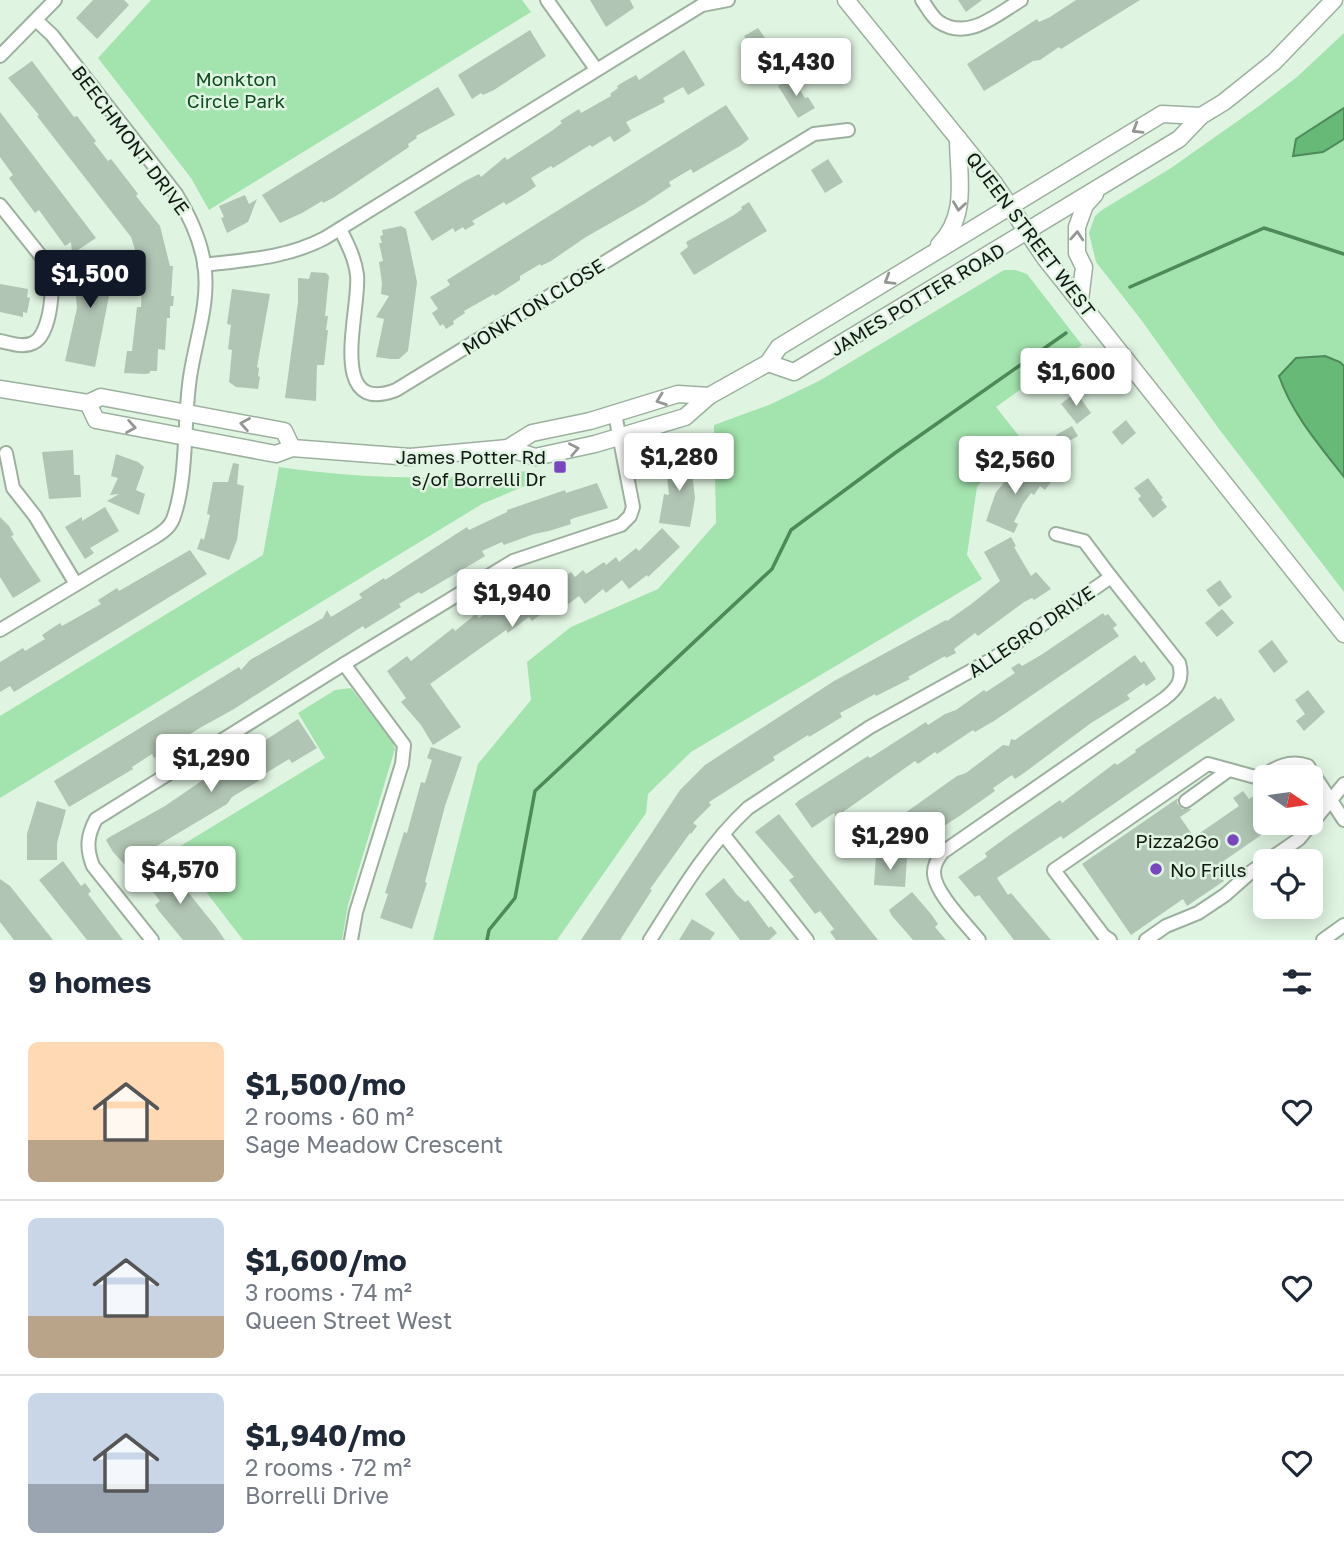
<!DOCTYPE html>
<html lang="en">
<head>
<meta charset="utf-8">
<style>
	:root { --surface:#fff; --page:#f2f2f3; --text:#1f2937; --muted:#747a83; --line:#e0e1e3; --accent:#111827 }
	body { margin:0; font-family:"Golos Text",sans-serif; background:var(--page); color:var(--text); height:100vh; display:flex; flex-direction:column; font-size:26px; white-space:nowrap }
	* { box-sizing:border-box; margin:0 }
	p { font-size:23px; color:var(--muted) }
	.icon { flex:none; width:38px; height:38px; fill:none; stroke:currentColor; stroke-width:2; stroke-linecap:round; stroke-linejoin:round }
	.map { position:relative; height:940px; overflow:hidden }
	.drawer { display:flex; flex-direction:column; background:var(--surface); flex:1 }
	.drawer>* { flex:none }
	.needle { width:46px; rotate:103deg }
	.tools { position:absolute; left:1253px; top:765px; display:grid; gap:14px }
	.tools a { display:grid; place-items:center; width:70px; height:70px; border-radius:10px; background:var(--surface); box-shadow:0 4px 18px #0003; font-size:35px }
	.price { position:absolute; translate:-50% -60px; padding:0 16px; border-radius:7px; background:#fff; color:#222; font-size:23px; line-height:46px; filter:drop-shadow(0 2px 4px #0008) }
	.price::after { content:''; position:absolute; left:50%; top:42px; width:21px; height:16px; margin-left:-10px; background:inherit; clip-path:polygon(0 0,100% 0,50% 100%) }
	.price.active { background:var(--accent); color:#fff }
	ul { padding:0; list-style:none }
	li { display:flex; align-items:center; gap:21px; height:175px; padding:0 28px }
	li+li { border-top:2px solid var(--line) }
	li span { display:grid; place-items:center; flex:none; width:196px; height:140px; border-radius:10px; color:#555 }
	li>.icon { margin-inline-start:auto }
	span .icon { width:84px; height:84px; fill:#fffc; stroke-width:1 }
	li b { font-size:30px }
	h2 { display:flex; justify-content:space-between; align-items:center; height:84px; padding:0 28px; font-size:30px }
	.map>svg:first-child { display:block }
	.green { fill:#a3e3ad }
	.water { fill:#67b977; stroke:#4d8959; stroke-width:2 }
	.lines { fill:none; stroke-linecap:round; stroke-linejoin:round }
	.stream { stroke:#4d8959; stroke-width:3.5 }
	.building { fill:#b1c5b4 }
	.minor-casing { stroke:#9db09f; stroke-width:16 }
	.major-casing { stroke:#9db09f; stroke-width:19 }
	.minor { stroke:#fff; stroke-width:12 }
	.major { stroke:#fff; stroke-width:16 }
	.oneway { stroke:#949794 }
	.poi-dot { fill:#7847bf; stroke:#e0f4e2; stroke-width:2.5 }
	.labels { text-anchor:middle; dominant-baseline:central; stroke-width:5; stroke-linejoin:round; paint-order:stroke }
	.park-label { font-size:19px; fill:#104c22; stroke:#e0f4e2 }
	.street-label { font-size:19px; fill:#111812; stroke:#e0f4e2 }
	.poi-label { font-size:19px; fill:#111812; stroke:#e0f4e2; text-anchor:end }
</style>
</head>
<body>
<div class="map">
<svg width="1344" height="940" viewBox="0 0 1344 940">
	<rect width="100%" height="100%" fill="#e0f4e2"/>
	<g class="green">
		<path d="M151,0H522L531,12L209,210L191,178L98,58Z"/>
		<path d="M1344,33V592L1219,429L1142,321L1096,262L1089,233L1095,216L1102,210L1171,168L1259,106L1297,77Z"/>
		<path d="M1004,270H1015L1027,274L1082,345L996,407L1019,436L977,487L967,555L982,579L691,752L648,794L646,813L557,940H433L478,764L531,700L527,662L571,627L658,589L716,523L714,425L769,405L819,381Z"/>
		<path d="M279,467C363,479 443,481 527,471L532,483L482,504L0,798V716L263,555Z"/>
		<path d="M351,688L392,741L395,749L348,905L342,940H243L174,850L325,758L298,713L335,690Z"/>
	</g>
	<g class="water">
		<path d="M1344,108V139L1323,152L1293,156L1296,139Z"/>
		<path d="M1325,356L1340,362L1344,366V477C1320,446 1292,414 1279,376L1296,358Z"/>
	</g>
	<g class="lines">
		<g class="stream">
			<path d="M1130,287L1264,228L1344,254"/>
			<path d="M487,940L489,930L515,898L535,791L772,569L791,530L895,453L1066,333"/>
		</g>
	</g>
	<g class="building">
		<path d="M93,0H124L129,5L97,39L76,18Z"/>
		<path d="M590,0H630L634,8L606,27Z"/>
		<path d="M958,0H982L966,12Z"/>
		<path d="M1076,0H1140L1061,49L1059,47L1040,60L1033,61L984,91L967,64L1037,19L1039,22L1050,17Z"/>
		<path d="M758,28L781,61L760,74L752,61L754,60L747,48L750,46L744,36Z"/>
		<path d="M530,30L546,56L494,90L483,95L481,93L472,99L458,75Z"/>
		<path d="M684,50L705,85L688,95L683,87L663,98L665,102L626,122L631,131L614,142L610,136L592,147L590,145L553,168L551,166L531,178L536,186L526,193L506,205L504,202L472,221L475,224L465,230L463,227L455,232L453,228L432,241L414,212L465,181L479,174L481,177L505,157L507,160L553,130L562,123L560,121L579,109L581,113L611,96L610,94L618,88L617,86L625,81L636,75L639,80Z"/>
		<path d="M32,61L74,117L77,116L96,141L94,143L108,161L111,159L132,186L138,194L136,196L160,226L170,266H173L171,296H174L173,306H170V318H167L165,350L158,349L157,371H150V373L146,374L124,373L127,351H132L137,307H141L142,276L140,265L131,237L37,116L39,115L8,78Z"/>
		<path d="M792,78L805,98L808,97L815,108L798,118L778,86Z"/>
		<path d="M438,87L455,115L416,136L417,138L408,144L409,147L333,198L323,203L322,201L302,213L280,223L262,195Z"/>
		<path d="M726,105L749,139L740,146L693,173L691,169L669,182L671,186L644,204L586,237L551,261L541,266L540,264L520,276V280L495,296L494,294L464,311L465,313L453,321L454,324L446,329L443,324L440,326L432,313L438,309L430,297L450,285L447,280Z"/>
		<path d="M0,112L96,238L72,254L71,242L65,246L39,210L35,213L9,178L13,175L0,157Z"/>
		<path d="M828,159L843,182L825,193L811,170Z"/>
		<path d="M245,195L249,204L257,199L248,222L227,233L221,218L224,217L219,206Z"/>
		<path d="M749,202L767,231L694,275L680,253L688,247L686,242L734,215L742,209L741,207Z"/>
		<path d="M401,226L406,229L417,282L408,351L399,359H390L376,357L384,319L376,317L389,296L381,294L382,283L379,262L383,261L379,243H382L380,236L383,235L382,230Z"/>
		<path d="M107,251L109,296L95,367L65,361L77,308L75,287H83L79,255Z"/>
		<path d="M311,272L326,273L329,276L325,316H328L326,330H328L324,365H317L316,401L285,398L298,302V278L309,279Z"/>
		<path d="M0,284L28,289L27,297L30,298L27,313L23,312V317L0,312Z"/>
		<path d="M232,289L270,294L257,367L259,368L258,376L260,377L258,389L236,387L229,382L232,350L228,349L231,325L227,324Z"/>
		<path d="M1076,392L1091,413L1077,424L1061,404Z"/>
		<path d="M1126,420L1136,433L1122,445L1112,432Z"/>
		<path d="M1072,426L1078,436L1062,445L1056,435Z"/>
		<path d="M73,450L74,475H80L81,497L49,499L42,452Z"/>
		<path d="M116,454L138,462L144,467L136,490L145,494L139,515L107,501L119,494L110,495L118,478L111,476Z"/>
		<path d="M690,455L695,498L690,527L659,523L664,494L669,495L665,458Z"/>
		<path d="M1023,461L1051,482L1045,490L1040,486L1034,495L1031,493L1023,504L1014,522L1018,524L1014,533L986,521L996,492Z"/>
		<path d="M233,463L239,464L237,484L244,486L237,540L229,560L197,549L201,538L204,540L210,515L207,514L213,482H228Z"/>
		<path d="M1148,478L1163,498L1161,499L1167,507L1153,518L1138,499L1141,496L1134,488Z"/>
		<path d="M597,483L608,508L574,518L570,520L571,524L549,531L534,534L504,545L502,542L482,551L485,556L477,561L421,594L419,592L399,604L401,607L365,629L363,626L234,709L198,729L154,758L152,754L132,767L133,769L69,807L54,781L239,667L241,670L250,660L323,618L327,610L331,617L362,598L359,594L384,578L385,580L467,527L469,530L507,512V510L565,490L566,493Z"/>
		<path d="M105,507L119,531L90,548L94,553L85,559L65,527L82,517V521Z"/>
		<path d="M0,517L9,526L14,535L11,536L41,581L13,598L0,577Z"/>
		<path d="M662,528L680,547L648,577L647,575L629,589L622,580L606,593L603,589L585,604L579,596L558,612L553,605L532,621L529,617L508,633L506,630L430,684L461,727L433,745L421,725L401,702L406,698L387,671L407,656L411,661L453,628L455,631L476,614L479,618L521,588L525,593L533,586L537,590L548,581L551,584L571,572L575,577L583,570L586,574L604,562L606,565L616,557L619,562L636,548L639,551Z"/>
		<path d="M1011,537L1016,546L1014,547L1031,576L1036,572L1051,589L1034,600L1032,598L1024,602L978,636L975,633L954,649L956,653L946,658L945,656L908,677L910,679L876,696L875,694L840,713L842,717L809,737L808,735L773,757L775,760L709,802L711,805L693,823L697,826L691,834L690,833L650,889L652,890L620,940H581L680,790L705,765L834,681L946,620L947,621L970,605L1000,581L984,552Z"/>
		<path d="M190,550L207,574L14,692L10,686L0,692V662L23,648L25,651L45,639L42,635L60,623L62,626L101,604L98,600L117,588L119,591Z"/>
		<path d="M1220,580L1232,597L1219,607L1206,590Z"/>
		<path d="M1222,609L1234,623L1217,637L1205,623Z"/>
		<path d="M1103,613L1105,616L1108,614L1117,625L1113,628L1119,636L994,721L975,732L973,730L937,754L935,752L918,764L915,761L836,817L834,813L812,828L795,804L798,801L868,756L870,758L926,722L928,725L945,714L956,710L984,690L986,692L1015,673L1011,668L1019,663L1022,666L1041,655Z"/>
		<path d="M1272,640L1288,662L1274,673L1258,651Z"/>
		<path d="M1135,655L1141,663L1144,661L1156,679L1146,686L1144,683L1127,695L1130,699L1091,723L1024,773L1015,779L1012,775L993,788L995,791L961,815L933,833L931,830L910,855L885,833L904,812L905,813L957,776L966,773L1003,745L1009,746L1011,739L1015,740Z"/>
		<path d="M1308,690L1325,712L1304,731L1296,721L1305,714L1295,700Z"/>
		<path d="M1215,696L1218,700L1221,698L1235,720L1063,839L1061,836L997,878L1008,895L1011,893L1051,940H1014L979,895L975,897L958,877L987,857L985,853L1011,834L1060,800L1062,803L1115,763L1117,765L1136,752L1135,750Z"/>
		<path d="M298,719L317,748L292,763L289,759L258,778L260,780L232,797L227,804L125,865L113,852L106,840L108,838L165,806L216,771L217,774L248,755L247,753L250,750Z"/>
		<path d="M431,747L462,757L445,806L425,882L427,883L412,929L380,918L388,894L385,893L404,832L407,833L421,782L425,783L432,760L427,758Z"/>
		<path d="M1265,788V822H1280L1215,867L1224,881L1187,906L1183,899L1131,935L1082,864L1178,798L1177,803L1182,809H1192L1180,817L1194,837L1239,806L1233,798L1243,791L1249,799Z"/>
		<path d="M37,801L66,810L57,843V860H27V834Z"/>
		<path d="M779,814L816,862L878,940H836L830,932L834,929L820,911L815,914L789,880L794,877L755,832Z"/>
		<path d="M876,856L907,858L905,887L874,885Z"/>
		<path d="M162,860L216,927L225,940H183L159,911L155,905L160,901L141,876Z"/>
		<path d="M63,861L81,886L85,883L91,891L88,894L123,940H87L52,896L39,880Z"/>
		<path d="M724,878L737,895L745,902L748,900L769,928L771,926L777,933L769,940H740L705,894Z"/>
		<path d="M0,879L10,886L53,940H14L0,922Z"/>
		<path d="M912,892L931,914L938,924L935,927L946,940H913L892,916L889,910Z"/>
		<path d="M692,919L715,933L710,940H679Z"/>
	</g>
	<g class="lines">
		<defs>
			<g id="minor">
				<path d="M547,0L596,69"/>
				<path d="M922,0C927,7 932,17 939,22C968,41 996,15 1021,0"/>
				<path d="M0,56L55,0"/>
				<path d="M0,205L48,265C56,281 51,335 33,343C23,348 10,343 0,341"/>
				<path d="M340,229C347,243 355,258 357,275C361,307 325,417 396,390L814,134L848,130"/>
				<path d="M204,265C246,260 287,258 325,238L702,5L728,0"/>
				<path d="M6,453L13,488L35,516L76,584"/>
				<path d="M1056,534L1084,541L1111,577"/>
				<path d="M0,630L155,537C163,532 170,527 173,519C187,482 184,425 189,385C193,346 211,304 204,263C200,238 189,215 176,194L52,35L36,20"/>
				<path d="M344,664L404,745L402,764L356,912L351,940"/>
				<path d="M1186,801L1229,770"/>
				<path d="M723,834L807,940"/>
				<path d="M1267,861L1299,839L1344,784"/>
				<path d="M152,940L93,866C86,848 87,836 96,819L344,664L513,561L621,525L630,516L633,507L615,414"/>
				<path d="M650,940C679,894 708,845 748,808L870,727L994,658L1111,577L1179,663C1184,680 1177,689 1164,699L943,852C938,858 934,864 934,872C933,891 967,925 979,940"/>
				<path d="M1110,940L1104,936L1054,870L1208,764L1259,778C1275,768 1289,759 1308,766L1344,820"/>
				<path d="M1146,940L1166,926L1198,913L1225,895L1251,872L1265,862"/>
				<path d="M1323,940L1344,925"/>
			</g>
			<g id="major">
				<path d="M846,0L994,183L1045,258L1344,634"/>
				<path d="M939,245C969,215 958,176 958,138"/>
				<path d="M1080,300L1084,267L1077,253V227L1085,205L1095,194"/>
				<path d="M768,363L794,372L1179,139L1201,116L1224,102L1274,62L1334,0"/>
				<path d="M0,389L88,403L101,397L284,431L292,448"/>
				<path d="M88,403L96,420L276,454L292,448L410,457L508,448L535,457L595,444L685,417L709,396L768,363L779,347L1162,114L1201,116"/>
				<path d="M508,448L532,433L590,421L678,394L709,396"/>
			</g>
		</defs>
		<use href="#minor" class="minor-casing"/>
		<use href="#major" class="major-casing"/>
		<use href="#minor" class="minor"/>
		<use href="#major" class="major"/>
	</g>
	<defs><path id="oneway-chevron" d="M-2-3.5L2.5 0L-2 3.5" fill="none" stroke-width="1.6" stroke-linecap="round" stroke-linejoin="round" transform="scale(1.75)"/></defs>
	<g class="oneway">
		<use href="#oneway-chevron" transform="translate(1137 129) rotate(149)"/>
		<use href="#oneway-chevron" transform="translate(959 206) rotate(98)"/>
		<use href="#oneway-chevron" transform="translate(1077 236) rotate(-86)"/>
		<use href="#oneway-chevron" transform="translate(889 280) rotate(149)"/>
		<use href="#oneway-chevron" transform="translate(661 400) rotate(160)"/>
		<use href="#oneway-chevron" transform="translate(245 424) rotate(-170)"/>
		<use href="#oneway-chevron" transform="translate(131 427) rotate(10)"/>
		<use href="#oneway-chevron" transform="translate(574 449) rotate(-11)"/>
	</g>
	<g class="poi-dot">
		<rect x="553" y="460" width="14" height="14" rx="3.5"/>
		<circle cx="1233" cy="840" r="7"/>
		<circle cx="1156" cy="869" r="7"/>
	</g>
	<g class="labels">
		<g class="park-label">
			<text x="236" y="78">Monkton<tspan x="236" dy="22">Circle Park</tspan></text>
		</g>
		<g class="street-label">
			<text transform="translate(131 140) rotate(53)">BEECHMONT DRIVE</text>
			<text transform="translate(1031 234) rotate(53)">QUEEN STREET WEST</text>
			<text transform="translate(917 299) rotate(-31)">JAMES POTTER ROAD</text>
			<text transform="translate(533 306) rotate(-32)">MONKTON CLOSE</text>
			<text transform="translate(1031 631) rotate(-34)">ALLEGRO DRIVE</text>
		</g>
		<g class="poi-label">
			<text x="546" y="456">James Potter Rd<tspan x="546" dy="22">s/of Borrelli Dr</tspan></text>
			<text x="1219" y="840">Pizza2Go</text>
			<text x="1170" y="869" text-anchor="start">No Frills</text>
		</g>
	</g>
</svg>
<div class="tools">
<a><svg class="needle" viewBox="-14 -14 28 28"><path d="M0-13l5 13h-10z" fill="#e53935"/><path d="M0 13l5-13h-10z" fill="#747a83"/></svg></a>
<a><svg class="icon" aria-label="locate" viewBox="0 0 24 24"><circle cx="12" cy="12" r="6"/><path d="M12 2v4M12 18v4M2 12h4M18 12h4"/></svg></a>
</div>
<b class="price" style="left:796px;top:98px">$1,430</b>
<b class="price active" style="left:90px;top:310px">$1,500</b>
<b class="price" style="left:1076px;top:408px">$1,600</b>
<b class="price" style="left:679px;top:493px">$1,280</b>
<b class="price" style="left:1015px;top:496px">$2,560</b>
<b class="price" style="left:512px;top:629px">$1,940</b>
<b class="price" style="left:211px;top:794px">$1,290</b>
<b class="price" style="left:890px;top:872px">$1,290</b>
<b class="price" style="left:180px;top:906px">$4,570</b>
</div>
<section class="drawer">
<h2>9 homes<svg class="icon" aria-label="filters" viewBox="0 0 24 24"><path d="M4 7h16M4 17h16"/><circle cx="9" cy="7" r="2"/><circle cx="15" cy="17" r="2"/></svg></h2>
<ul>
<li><span style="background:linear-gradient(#ffd9b3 70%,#b9a48a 0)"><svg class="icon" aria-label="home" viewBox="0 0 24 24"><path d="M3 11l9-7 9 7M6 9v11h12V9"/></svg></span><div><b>$1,500/mo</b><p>2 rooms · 60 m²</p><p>Sage Meadow Crescent</p></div><svg class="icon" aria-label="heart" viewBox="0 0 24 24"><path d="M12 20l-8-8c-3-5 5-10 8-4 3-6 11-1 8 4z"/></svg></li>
<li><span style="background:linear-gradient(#c9d6e8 70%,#b9a48a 0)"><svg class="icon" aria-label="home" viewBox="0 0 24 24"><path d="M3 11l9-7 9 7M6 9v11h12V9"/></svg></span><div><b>$1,600/mo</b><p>3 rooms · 74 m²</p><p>Queen Street West</p></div><svg class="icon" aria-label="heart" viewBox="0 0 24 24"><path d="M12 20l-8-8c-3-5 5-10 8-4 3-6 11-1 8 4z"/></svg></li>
<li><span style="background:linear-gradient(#c9d6e8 65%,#9aa5b1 0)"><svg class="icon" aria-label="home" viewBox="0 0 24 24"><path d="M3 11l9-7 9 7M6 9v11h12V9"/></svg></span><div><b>$1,940/mo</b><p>2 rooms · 72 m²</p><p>Borrelli Drive</p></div><svg class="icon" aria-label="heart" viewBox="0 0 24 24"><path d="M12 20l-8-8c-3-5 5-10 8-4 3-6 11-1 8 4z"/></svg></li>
</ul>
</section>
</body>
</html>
